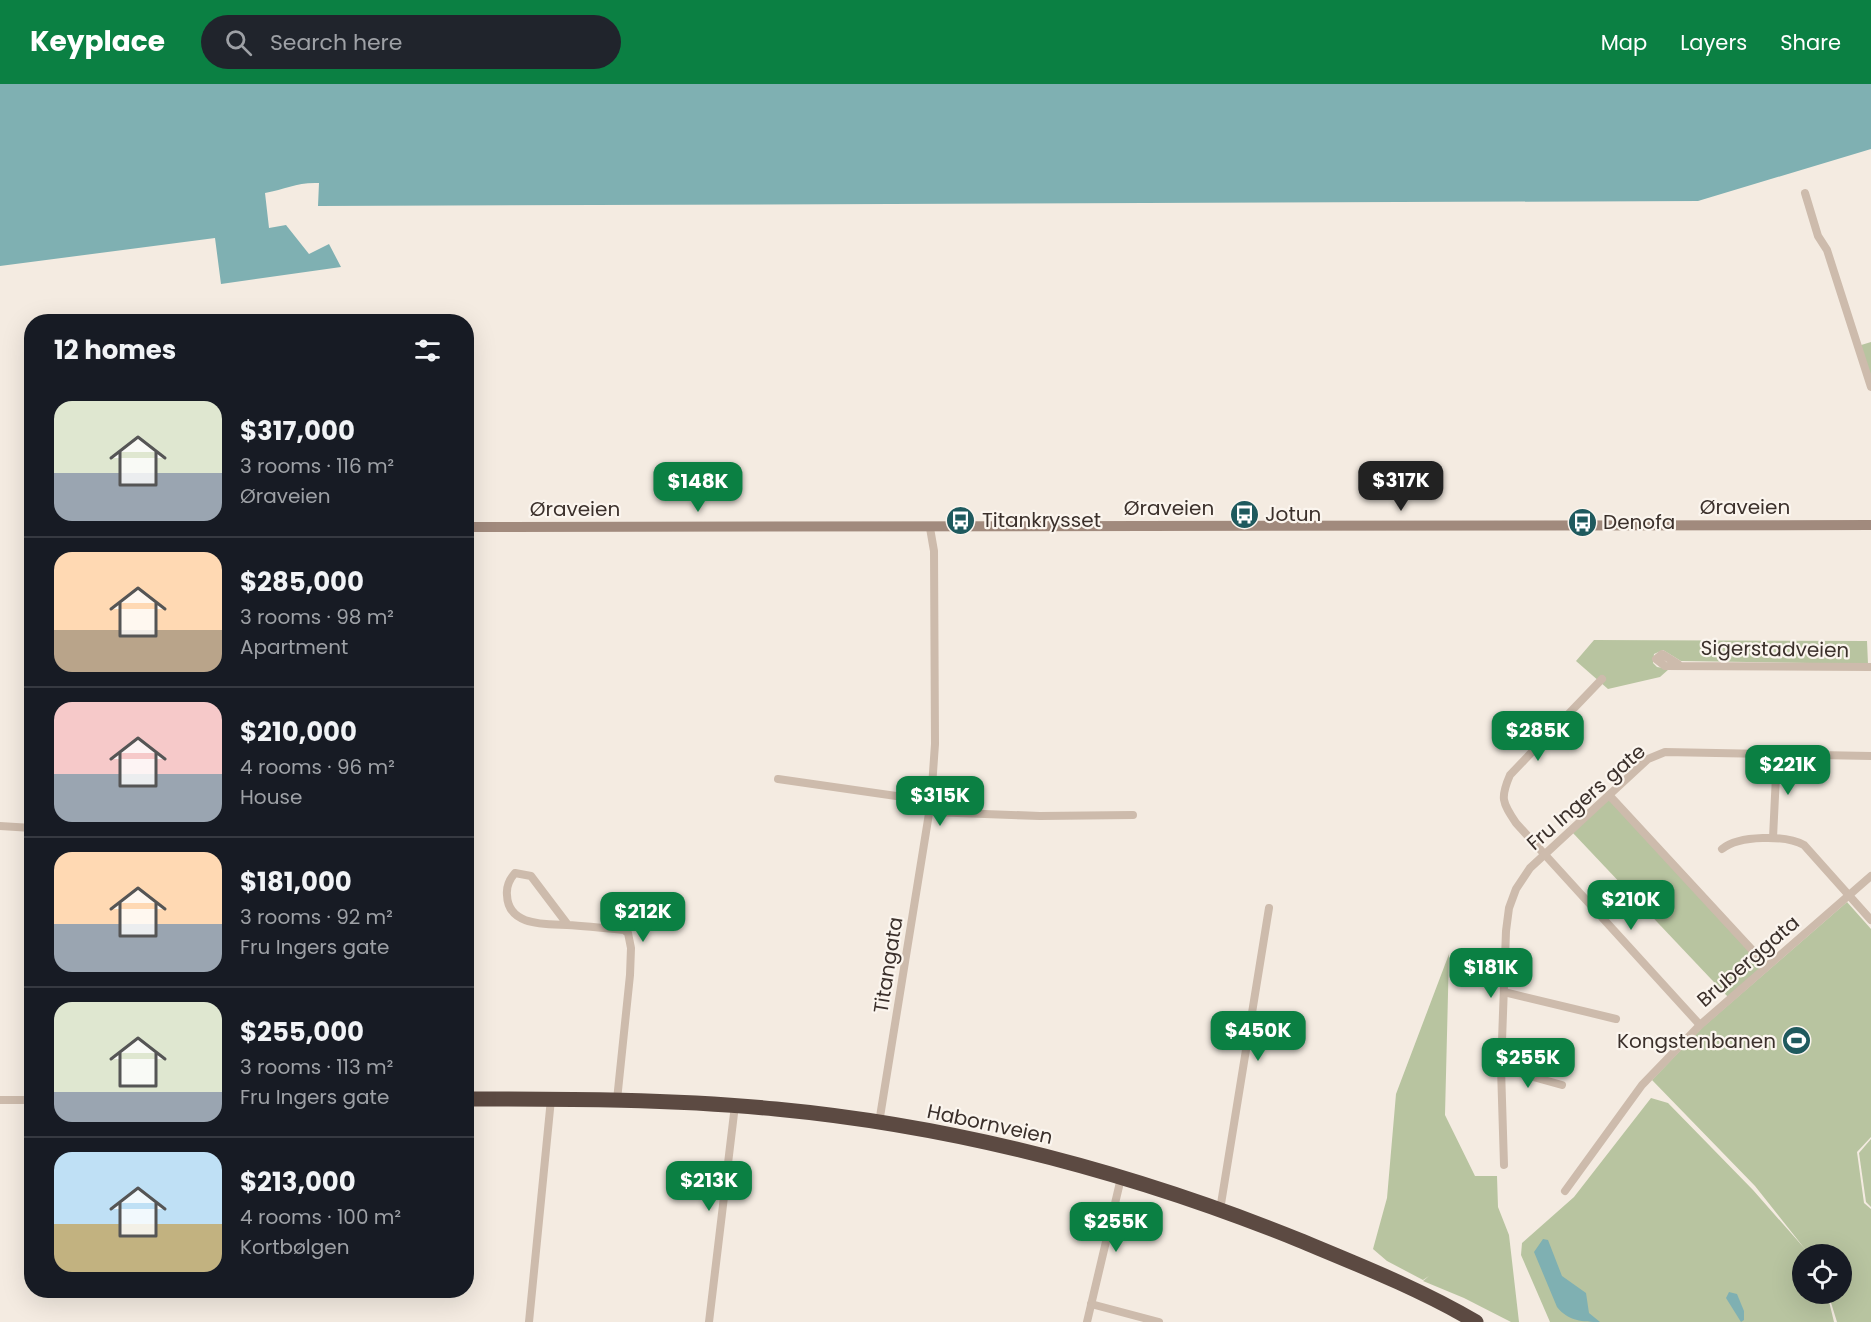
<!DOCTYPE html>
<html lang="en">
<head>
<meta charset="utf-8">
<style>
	:root { --surface:#171b24; --page:#20242c; --text:#f1f3f6; --muted:#9ea1a6; --line:#363941; --accent:#0b8043 }
	body { margin:0; font-family:Poppins,sans-serif; background:var(--page); color:var(--text); height:100vh; display:flex; flex-direction:column; font-size:22px; white-space:nowrap }
	* { box-sizing:border-box; margin:0 }
	p { font-size:20px; color:var(--muted) }
	.icon { flex:none; width:33px; height:33px; fill:none; stroke:currentColor; stroke-width:2; stroke-linecap:round; stroke-linejoin:round }
	.map { position:relative; flex:1; overflow:hidden }
	.panel { position:absolute; left:24px; top:230px; width:450px; height:984px; display:flex; flex-direction:column; background:var(--surface); border-radius:24px; box-shadow:0 6px 24px #0002 }
	.panel>* { flex:none }
	.controls { position:absolute; left:1792px; top:1160px; display:grid; gap:12px }
	.controls a { display:grid; place-items:center; width:60px; height:60px; border-radius:50%; background:var(--surface); box-shadow:0 6px 24px #0002; font-size:30px }
	.price { position:absolute; translate:-50% -51px; padding:0 14px; border-radius:12px; background:var(--accent); color:#fff; font-size:20px; line-height:39px; filter:drop-shadow(0 2px 3px #0008) }
	.price::after { content:''; position:absolute; left:50%; top:36px; width:18px; height:14px; margin-left:-9px; background:inherit; clip-path:polygon(0 0,100% 0,50% 100%) }
	.price.on { background:#222; color:#fff }
	ul { padding:0; list-style:none }
	li { display:flex; align-items:center; gap:18px; height:150px; padding:0 30px }
	li+li { border-top:2px solid var(--line) }
	li span { display:grid; place-items:center; flex:none; width:168px; height:120px; border-radius:18px; color:#555 }
	li>.icon { margin-inline-start:auto }
	span .icon { width:72px; height:72px; fill:#fffc; stroke-width:1 }
	li b { font-size:26px }
	h2 { display:flex; justify-content:space-between; align-items:center; height:72px; padding:0 30px; font-size:26px }
	header { display:flex; align-items:center; gap:36px; box-sizing:border-box; height:84px; padding:0 30px; background:var(--accent); color:#fff }
	header strong { font-size:28px }
	nav { display:flex; gap:33px; margin-inline-start:auto; font-size:21px }
	.search { width:420px; height:54px; background:var(--page); display:flex; align-items:center; gap:15px; box-sizing:border-box; padding:0 21px; border-radius:33px; color:var(--muted); font-size:22px }
	.map>svg:first-child { display:block }
	.green { fill:#b8c4a0 }
	.water { fill:#7fb0b2 }
	.lines { fill:none; stroke-linecap:round; stroke-linejoin:round }
	.street { stroke:#cdbbac; stroke-width:8 }
	.secondary { stroke:#a18a7d; stroke-width:10 }
	.highway { stroke:#5c4a42; stroke-width:15 }
	.labels { text-anchor:middle; dominant-baseline:central; stroke-width:4.5; stroke-linejoin:round; paint-order:stroke }
	.street-label { font-size:20px; fill:#3b302b; stroke:#fbf5ee }
	.poi-label { font-size:20px; fill:#3b302b; stroke:#fbf5ee; text-anchor:start }
</style>
</head>
<body>
<header>
<strong>Keyplace</strong>
<div class="search"><svg class="icon" aria-label="search" viewBox="0 0 24 24"><circle cx="10" cy="10" r="6"/><path d="M15 15l6 6"/></svg>Search here</div>
<nav><a>Map</a><a>Layers</a><a>Share</a></nav>
</header>
<div class="map">
<svg width="1871" height="1238" viewBox="0 0 1871 1238">
	<rect width="100%" height="100%" fill="#f4ebe1"/>
	<g class="green">
		<path d="M1871,258V304L1858,262Z"/>
		<path d="M1594,556L1867,557L1868,580L1681,577L1663,566L1654,570L1653,579L1657,583L1669,585L1660,593L1608,605L1576,577Z"/>
		<path d="M1609,714L1765,882L1729,914L1572,748Z"/>
		<path d="M1847,818L1871,845V1053L1857,1068L1864,1119L1871,1125V1238H1837L1828,1209H1842V1170H1803V1209H1827L1834,1238H1550L1521,1171L1522,1159L1574,1113L1651,1014L1668,1019L1753,1106L1805,1165L1755,1102L1652,996L1703,943Z"/>
		<path d="M1449,870L1445,1031L1475,1092H1497L1498,1123L1509,1151L1519,1238H1511L1464,1214L1423,1197L1429,1192L1423,1196L1387,1177L1373,1165L1387,1114L1396,1010Z"/>
		<path d="M1871,1055V1123L1866,1118L1859,1069Z"/>
	</g>
	<g class="water">
		<path d="M0,0H1871V65L1698,117L318,122L319,99C297,98 286,105 265,109L269,144L286,141L309,170L329,160L341,183L221,200L215,154L0,182Z"/>
		<path d="M1543,1155L1548,1156L1562,1192L1586,1209L1589,1229L1600,1238C1583,1238 1568,1237 1557,1223L1534,1168Z"/>
		<path d="M1729,1208L1737,1210L1744,1227V1236L1741,1238L1726,1214Z"/>
	</g>
	<g class="lines">
		<g class="street">
			<path d="M1805,109L1818,152L1827,166L1871,303"/>
			<path d="M1678,580L1662,570L1656,575L1665,582L1871,583"/>
			<path d="M1602,595L1510,691C1500,714 1502,718 1516,739L1700,941"/>
			<path d="M778,695L931,717"/>
			<path d="M1609,711L1767,882"/>
			<path d="M930,728L1040,732L1133,731"/>
			<path d="M0,742L32,744"/>
			<path d="M1773,754L1777,670"/>
			<path d="M1722,765C1739,751 1786,751 1804,761L1871,836"/>
			<path d="M568,841L531,792L515,789C509,796 506,802 507,811C508,842 544,840 567,841C586,842 605,844 624,846L628,849L631,864L630,891L617,1016"/>
			<path d="M1504,908L1616,935"/>
			<path d="M1501,984L1562,1001"/>
			<path d="M0,1016H32"/>
			<path d="M879,1039L931,717L935,660L934,467L930,444"/>
			<path d="M1504,1081L1501,984L1506,847L1509,824L1516,805L1530,784L1648,675L1665,668L1871,672"/>
			<path d="M1565,1107L1642,1001L1700,941L1871,792"/>
			<path d="M1220,1126L1269,824"/>
			<path d="M1091,1220L1159,1238"/>
			<path d="M529,1238L551,1015"/>
			<path d="M709,1238L735,1021"/>
			<path d="M1087,1238L1121,1094"/>
		</g>
		<path class="secondary" d="M466,443L1871,441"/>
		<path class="highway" d="M466,1015C570,1015 673,1015 776,1025C955,1042 1133,1089 1299,1156C1359,1181 1420,1205 1476,1238"/>
	</g>
	<defs>
		<symbol id="bus-disc" viewBox="-11 -11 22 22"><circle r="9.5" fill="#1f5a5e" stroke="#fbf5ee"/><path d="M-5-6H5V4H4V6H2V4H-2V6H-4V4H-5ZM-3.5-4V0h7V-4ZM-3.5 1.2v1.5H-2V1.2ZM2 1.2v1.5H3.5V1.2Z" fill="#fff"/></symbol>
		<symbol id="stadium-disc" viewBox="-11 -11 22 22"><circle r="9.5" fill="#1f5a5e" stroke="#fbf5ee"/><path d="M0-5a6.5 5 0 1 0 0 10a6.5 5 0 1 0 0-10ZM-3.5-1.8h7v3.6h-7Z" fill="#fff"/></symbol>
	</defs>
	<g fill-rule="evenodd">
		<use href="#bus-disc" x="1228" y="414" width="33" height="33"/>
		<use href="#bus-disc" x="944" y="420" width="33" height="33"/>
		<use href="#bus-disc" x="1566" y="422" width="33" height="33"/>
		<use href="#stadium-disc" x="1780" y="940" width="33" height="33"/>
	</g>
	<g class="labels">
		<g class="street-label">
			<text x="1745" y="423">Øraveien</text>
			<text x="1169" y="424">Øraveien</text>
			<text x="575" y="425">Øraveien</text>
			<text transform="translate(1775 565) rotate(1)">Sigerstadveien</text>
			<text transform="translate(1586 713) rotate(-41)">Fru Ingers gate</text>
			<text transform="translate(1748 877) rotate(-41)">Bruberggata</text>
			<text transform="translate(888 881) rotate(-81)">Titangata</text>
			<text transform="translate(990 1040) rotate(12)">Habornveien</text>
		</g>
		<g class="poi-label">
			<text x="1265" y="430">Jotun</text>
			<text x="982" y="436">Titankrysset</text>
			<text x="1603" y="438">Denofa</text>
			<text x="1776" y="957" text-anchor="end">Kongstenbanen</text>
		</g>
	</g>
</svg>
<div class="controls">
<a><svg class="icon" aria-label="locate" viewBox="0 0 24 24"><circle cx="12" cy="12" r="6"/><path d="M12 2v4M12 18v4M2 12h4M18 12h4"/></svg></a>
</div>
<b class="price on" style="left:1401px;top:428px">$317K</b>
<b class="price" style="left:698px;top:429px">$148K</b>
<b class="price" style="left:1538px;top:678px">$285K</b>
<b class="price" style="left:1788px;top:712px">$221K</b>
<b class="price" style="left:940px;top:743px">$315K</b>
<b class="price" style="left:1631px;top:847px">$210K</b>
<b class="price" style="left:643px;top:859px">$212K</b>
<b class="price" style="left:1491px;top:915px">$181K</b>
<b class="price" style="left:1258px;top:978px">$450K</b>
<b class="price" style="left:1528px;top:1005px">$255K</b>
<b class="price" style="left:709px;top:1128px">$213K</b>
<b class="price" style="left:1116px;top:1169px">$255K</b>
<section class="panel">
<h2>12 homes<svg class="icon" aria-label="filters" viewBox="0 0 24 24"><path d="M4 7h16M4 17h16"/><circle cx="9" cy="7" r="2"/><circle cx="15" cy="17" r="2"/></svg></h2>
<ul>
<li><span style="background:linear-gradient(#dfe7d0 60%,#9aa5b1 0)"><svg class="icon" aria-label="home" viewBox="0 0 24 24"><path d="M3 11l9-7 9 7M6 9v11h12V9"/></svg></span><div><b>$317,000</b><p>3 rooms · 116 m²</p><p>Øraveien</p></div></li>
<li><span style="background:linear-gradient(#ffd9b3 65%,#b9a48a 0)"><svg class="icon" aria-label="home" viewBox="0 0 24 24"><path d="M3 11l9-7 9 7M6 9v11h12V9"/></svg></span><div><b>$285,000</b><p>3 rooms · 98 m²</p><p>Apartment</p></div></li>
<li><span style="background:linear-gradient(#f6c9c9 60%,#9aa5b1 0)"><svg class="icon" aria-label="home" viewBox="0 0 24 24"><path d="M3 11l9-7 9 7M6 9v11h12V9"/></svg></span><div><b>$210,000</b><p>4 rooms · 96 m²</p><p>House</p></div></li>
<li><span style="background:linear-gradient(#ffd9b3 60%,#9aa5b1 0)"><svg class="icon" aria-label="home" viewBox="0 0 24 24"><path d="M3 11l9-7 9 7M6 9v11h12V9"/></svg></span><div><b>$181,000</b><p>3 rooms · 92 m²</p><p>Fru Ingers gate</p></div></li>
<li><span style="background:linear-gradient(#dfe7d0 75%,#9aa5b1 0)"><svg class="icon" aria-label="home" viewBox="0 0 24 24"><path d="M3 11l9-7 9 7M6 9v11h12V9"/></svg></span><div><b>$255,000</b><p>3 rooms · 113 m²</p><p>Fru Ingers gate</p></div></li>
<li><span style="background:linear-gradient(#bfe0f5 60%,#c2b280 0)"><svg class="icon" aria-label="home" viewBox="0 0 24 24"><path d="M3 11l9-7 9 7M6 9v11h12V9"/></svg></span><div><b>$213,000</b><p>4 rooms · 100 m²</p><p>Kortbølgen</p></div></li>
</ul>
</section>
</div>
</body>
</html>
